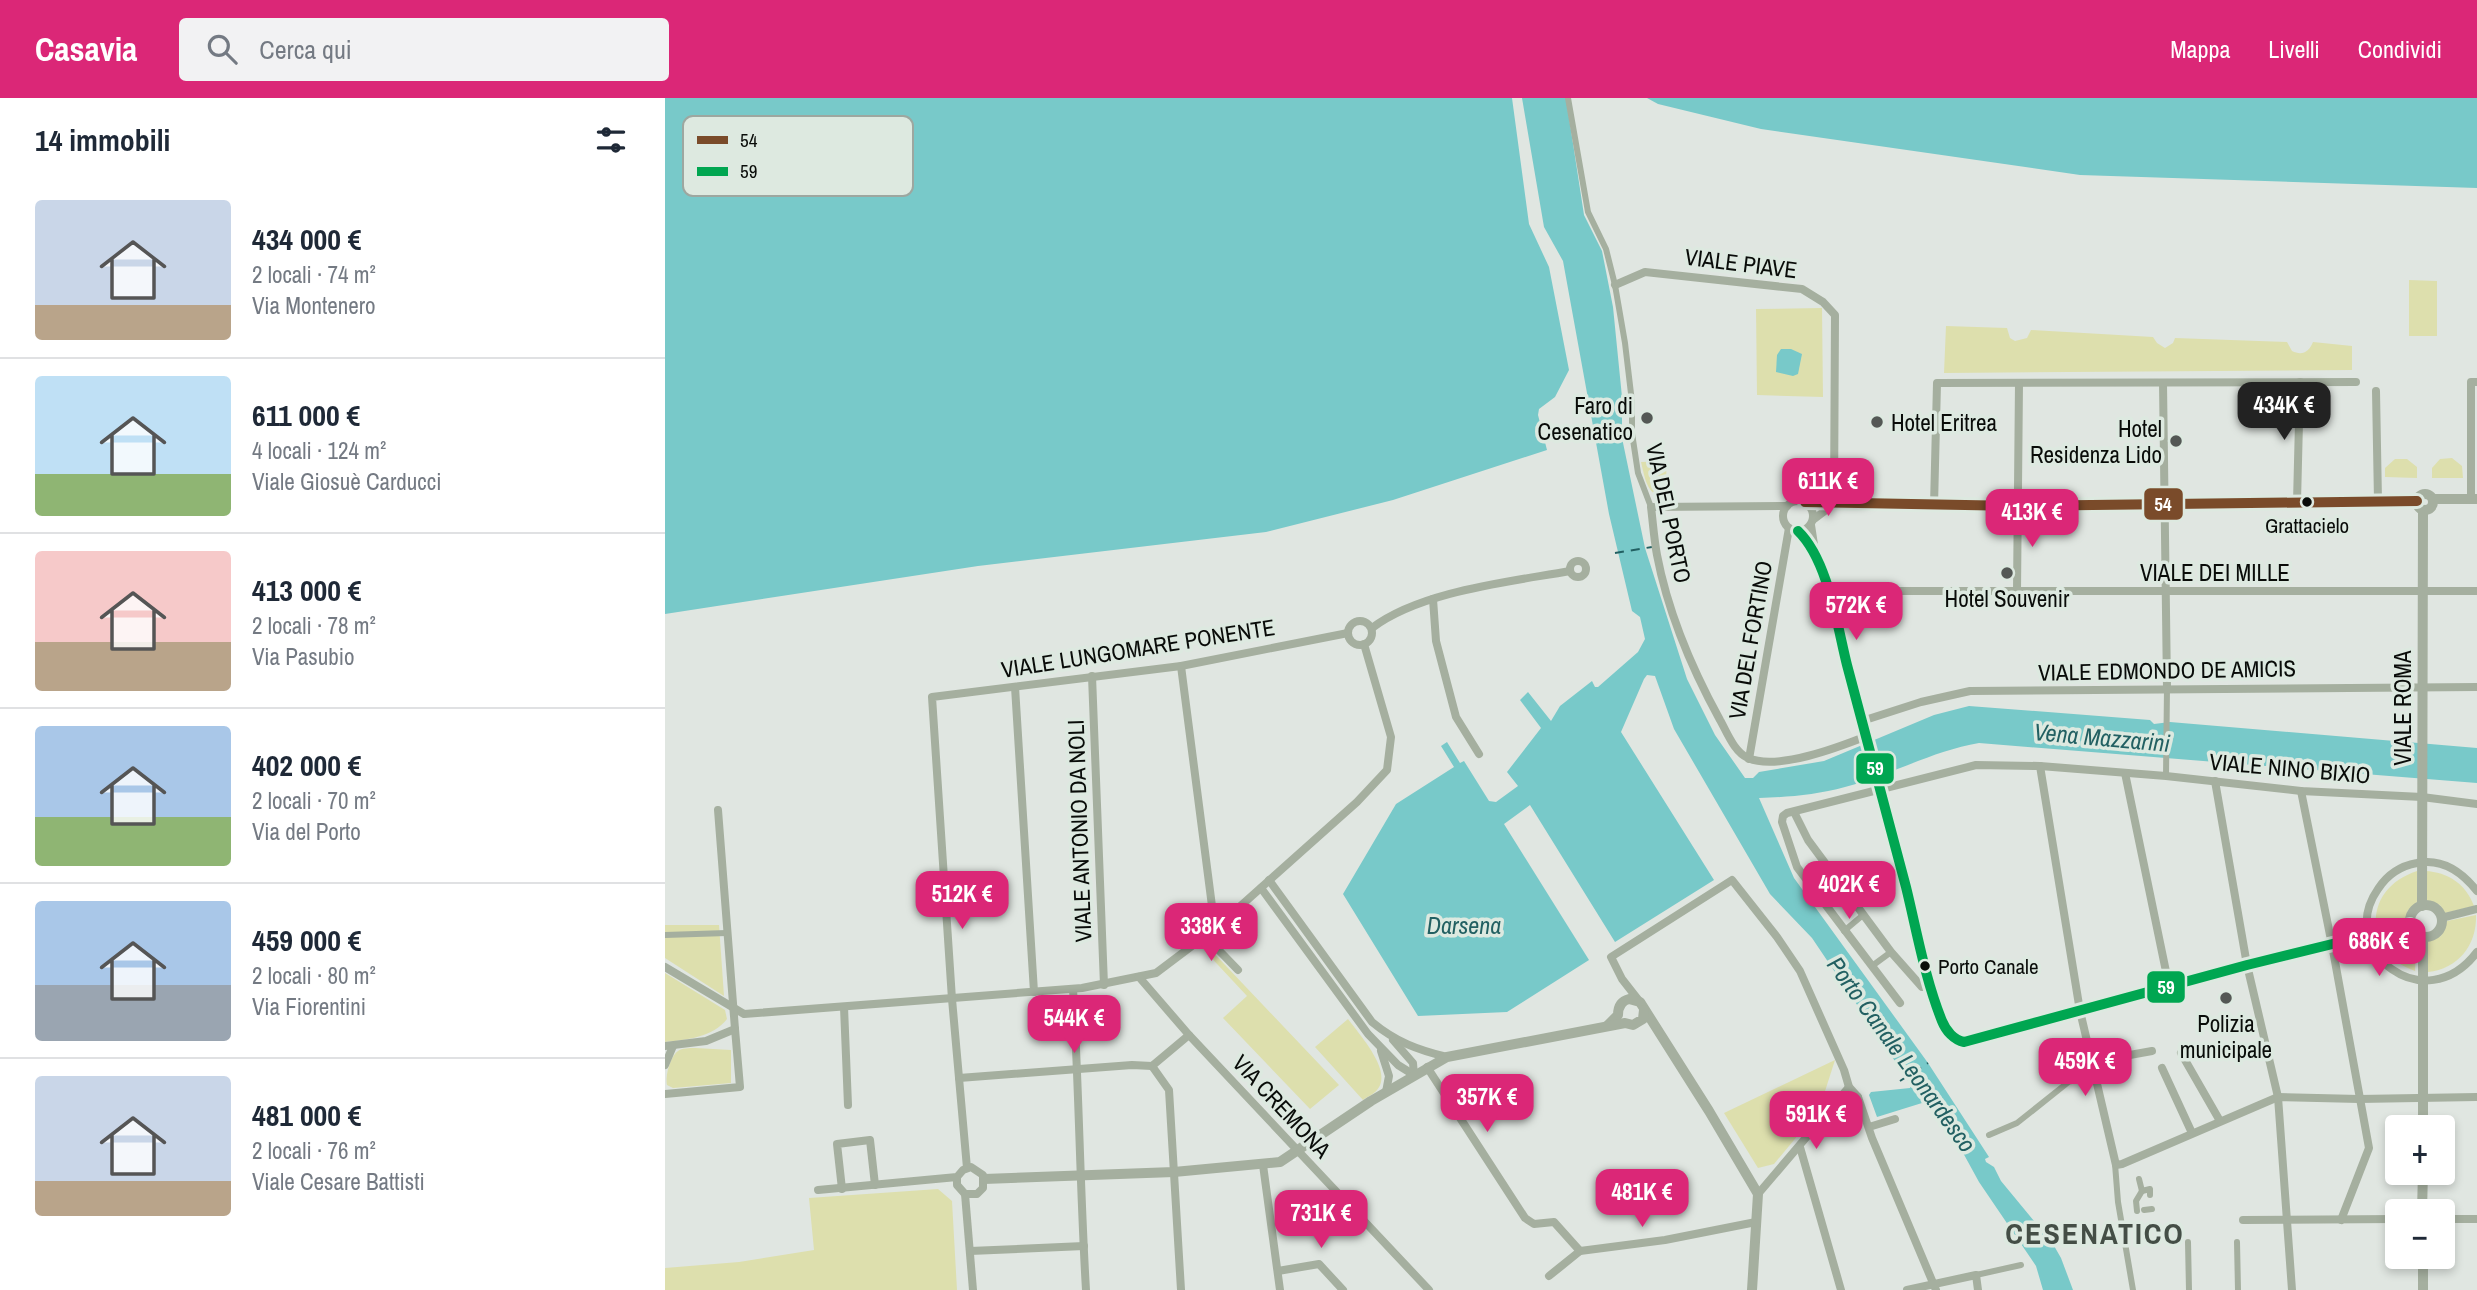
<!DOCTYPE html>
<html lang="it">
<head>
<meta charset="utf-8">
<style>
	:root { --surface:#fff; --page:#f2f2f3; --text:#1f2937; --muted:#747a83; --line:#e0e1e3; --accent:#db2777 }
	body { margin:0; font-family:"Archivo Narrow",sans-serif; background:var(--page); color:var(--text); height:100vh; display:flex; flex-direction:column; font-size:26px; white-space:nowrap }
	* { box-sizing:border-box; margin:0 }
	p { font-size:23px; color:var(--muted) }
	.icon { flex:none; width:38px; height:38px; fill:none; stroke:currentColor; stroke-width:2; stroke-linecap:round; stroke-linejoin:round }
	.map { position:relative; flex:1; overflow:hidden }
	.sheet { display:flex; flex-direction:column; background:var(--surface); width:665px }
	.sheet>* { flex:none }
	.buttons { position:absolute; left:1720px; top:1017px; display:grid; gap:14px }
	.buttons a { display:grid; place-items:center; width:70px; height:70px; border-radius:7px; background:var(--surface); box-shadow:0 4px 10px #0003; font-size:35px }
	.price { position:absolute; translate:-50% -60px; padding:0 16px; border-radius:14px; background:var(--accent); color:#fff; font-size:23px; line-height:46px; filter:drop-shadow(0 2px 4px #0008) }
	.price::after { content:''; position:absolute; left:50%; top:42px; width:21px; height:16px; margin-left:-10px; background:inherit; clip-path:polygon(0 0,100% 0,50% 100%) }
	.price.on { background:#222; color:#fff }
	ul { padding:0; list-style:none }
	li { display:flex; align-items:center; gap:21px; height:175px; padding:0 35px }
	li+li { border-top:2px solid var(--line) }
	li span { display:grid; place-items:center; flex:none; width:196px; height:140px; border-radius:7px; color:#555 }
	li>.icon { margin-inline-start:auto }
	span .icon { width:84px; height:84px; fill:#fffc; stroke-width:1 }
	li b { font-size:30px }
	h2 { display:flex; justify-content:space-between; align-items:center; height:84px; padding:0 35px; font-size:30px }
	header { display:flex; align-items:center; gap:42px; box-sizing:border-box; height:98px; padding:0 35px; background:var(--accent); color:#fff }
	header strong { font-size:33px }
	nav { display:flex; gap:38px; margin-inline-start:auto; font-size:24px }
	.search { width:490px; height:63px; background:var(--page); display:flex; align-items:center; gap:18px; box-sizing:border-box; padding:0 24px; border-radius:7px; color:var(--muted); font-size:26px }
	main { display:flex; flex:1; min-height:0 }
	.map>svg:first-child { display:block }
	.green { fill:#dddfad }
	.water { fill:#78c9c9 }
	.lines { fill:none; stroke-linecap:round; stroke-linejoin:round }
	.ferry { stroke:#226062; stroke-width:2; stroke-dasharray:9 7; stroke-linecap:butt }
	.pedestrian { stroke:#a5af9f; stroke-width:6 }
	.minor { stroke:#a5af9f; stroke-width:8 }
	.tertiary { stroke:#a5af9f; stroke-width:10 }
	.bus-1-casing { stroke:#dde9e0; stroke-width:16 }
	.bus-2-casing { stroke:#dde9e0; stroke-width:16 }
	.bus-1 { stroke:#7a4b2a; stroke-width:10 }
	.bus-2 { stroke:#00a651; stroke-width:10 }
	.poi-dot { fill:#545855; stroke:#dde9e0; stroke-width:2.5 }
	.bus-dot { fill:#090c09; stroke:#dde9e0; stroke-width:2.5 }
	.labels { text-anchor:middle; dominant-baseline:central; stroke-width:7; stroke-linejoin:round; paint-order:stroke }
	.bus-label { font-size:21px; fill:#090c09; stroke:#dde9e0 }
	.street-label { font-size:23px; fill:#090c09; stroke:#dde9e0 }
	.poi-label { font-size:23px; fill:#090c09; stroke:#dde9e0; text-anchor:end }
	.water-label { font-size:24px; font-style:italic; fill:#226062; stroke:#dde9e0 }
	.district-label { font-size:30px; font-weight:bold; letter-spacing:2px; fill:#444e46; stroke:#dde9e0 }
	.key { fill:#dde9e0; stroke:#9da7a0; stroke-width:2 }
	.key-label { font-size:19px; fill:#090c09 }
	.line-badge { stroke:#dde9e0; stroke-width:2.5 }
	.badge-label { font-size:19px; text-anchor:middle; font-weight:bold; fill:#fff }
</style>
</head>
<body>
<header>
<strong>Casavia</strong>
<div class="search"><svg class="icon" aria-label="search" viewBox="0 0 24 24"><circle cx="10" cy="10" r="6"/><path d="M15 15l6 6"/></svg>Cerca qui</div>
<nav><a>Mappa</a><a>Livelli</a><a>Condividi</a></nav>
</header>
<main>
<section class="sheet">
<h2>14 immobili<svg class="icon" aria-label="filters" viewBox="0 0 24 24"><path d="M4 7h16M4 17h16"/><circle cx="9" cy="7" r="2"/><circle cx="15" cy="17" r="2"/></svg></h2>
<ul>
<li><span style="background:linear-gradient(#c9d6e8 75%,#b9a48a 0)"><svg class="icon" aria-label="home" viewBox="0 0 24 24"><path d="M3 11l9-7 9 7M6 9v11h12V9"/></svg></span><div><b>434 000 €</b><p>2 locali · 74 m²</p><p>Via Montenero</p></div></li>
<li><span style="background:linear-gradient(#bfe0f5 70%,#8fb573 0)"><svg class="icon" aria-label="home" viewBox="0 0 24 24"><path d="M3 11l9-7 9 7M6 9v11h12V9"/></svg></span><div><b>611 000 €</b><p>4 locali · 124 m²</p><p>Viale Giosuè Carducci</p></div></li>
<li><span style="background:linear-gradient(#f6c9c9 65%,#b9a48a 0)"><svg class="icon" aria-label="home" viewBox="0 0 24 24"><path d="M3 11l9-7 9 7M6 9v11h12V9"/></svg></span><div><b>413 000 €</b><p>2 locali · 78 m²</p><p>Via Pasubio</p></div></li>
<li><span style="background:linear-gradient(#a9c7e8 65%,#8fb573 0)"><svg class="icon" aria-label="home" viewBox="0 0 24 24"><path d="M3 11l9-7 9 7M6 9v11h12V9"/></svg></span><div><b>402 000 €</b><p>2 locali · 70 m²</p><p>Via del Porto</p></div></li>
<li><span style="background:linear-gradient(#a9c7e8 60%,#9aa5b1 0)"><svg class="icon" aria-label="home" viewBox="0 0 24 24"><path d="M3 11l9-7 9 7M6 9v11h12V9"/></svg></span><div><b>459 000 €</b><p>2 locali · 80 m²</p><p>Via Fiorentini</p></div></li>
<li><span style="background:linear-gradient(#c9d6e8 75%,#b9a48a 0)"><svg class="icon" aria-label="home" viewBox="0 0 24 24"><path d="M3 11l9-7 9 7M6 9v11h12V9"/></svg></span><div><b>481 000 €</b><p>2 locali · 76 m²</p><p>Viale Cesare Battisti</p></div></li>
</ul>
</section>
<div class="map">
<svg width="1812" height="1192" viewBox="0 0 1812 1192">
	<rect width="100%" height="100%" fill="#e0e6e1"/>
	<g class="green">
		<path d="M1744,182L1772,183V238H1744Z"/>
		<path d="M1157,210L1158,299L1092,297L1091,211Z"/>
		<path d="M1281,228L1342,230L1345,240L1350,243L1362,240L1366,232L1488,239L1492,245L1500,250L1508,245L1510,240L1622,244L1627,253C1637,258 1644,254 1648,244L1687,248V272L1279,275Z"/>
		<path d="M1787,360L1797,368L1798,380H1767V370L1775,361Z"/>
		<path d="M1730,361H1742L1752,369V380L1720,379V370Z"/>
		<path d="M1001,363L1002,399C982,400 980,380 976,364Z"/>
		<path d="M1752,773V804L1743,812L1740,823L1711,831C1708,802 1725,782 1752,773Z"/>
		<path d="M1760,773C1783,774 1801,786 1809,808L1780,815L1775,807L1761,802Z"/>
		<path d="M1811,817C1812,847 1793,871 1763,874L1762,844L1776,838L1782,823Z"/>
		<path d="M0,827H54L59,898L0,860Z"/>
		<path d="M1742,833L1751,842L1750,873C1733,867 1721,858 1714,841Z"/>
		<path d="M543,849L674,987L645,1011L558,920L582,898L539,852Z"/>
		<path d="M0,875L60,912L62,921C48,939 21,942 0,944Z"/>
		<path d="M422,907H443L444,942H422Z"/>
		<path d="M683,921C694,936 729,974 712,992C709,996 702,999 698,1002L650,949Z"/>
		<path d="M30,950L66,952V985L8,990L2,987C0,978 5,959 13,953C17,950 24,950 30,950Z"/>
		<path d="M1170,962L1154,1012L1109,1066L1093,1070L1059,1015Z"/>
		<path d="M273,1091L287,1103L292,1192H0V1170L74,1164L149,1152L144,1100Z"/>
	</g>
	<g class="water">
		<path d="M0,0H847L864,126L884,169L904,272L890,299L874,311L873,317L882,352L728,402L601,434L313,468L0,516Z"/>
		<path d="M857,0H901L919,117L937,153L948,209L957,299V340L980,450L1022,581L1050,637L1080,680H1088L1094,674L1159,663L1269,617L1304,608L1485,622L1489,626L1505,624L1812,650V685L1314,645C1267,653 1226,677 1180,689C1151,697 1123,699 1094,700L1129,780L1263,965L1324,1059L1320,1061L1321,1064L1329,1069L1336,1083L1388,1146L1396,1160L1408,1192H1378L1371,1168L1314,1084L1291,1042L1280,1029L1278,1021L1272,1019L1263,1007L1257,1005L1212,1019L1204,997L1206,994L1245,990L1246,987L1147,840L1105,796L1009,631L990,578L982,577L979,581L956,634L1049,782L950,844L865,707L839,726L924,862L842,914L753,918L678,796L731,706L789,669L776,648L782,644L795,665L799,663L824,703L831,704L853,688L842,674L876,630L855,602L863,594L886,623L895,608L927,583L930,589H933L973,554L980,541L975,519L967,513L944,416L898,163L879,129Z"/>
		<path d="M982,0H1812V90L1415,77L1096,31L993,6Z"/>
		<path d="M1116,251H1126L1137,256L1133,276L1128,278L1111,274L1112,257Z"/>
	</g>
	<g class="lines">
		<g class="ferry">
			<path d="M950,455L987,449"/>
			<path d="M1235,983L1263,965"/>
		</g>
		<g class="pedestrian">
			<path d="M903,0L923,114L941,151L950,187L960,245L967,304V335L973,375L986,409"/>
			<path d="M1501,678L1502,590"/>
			<path d="M1179,833L1198,817"/>
			<path d="M0,837L62,835"/>
			<path d="M1207,868L1226,854"/>
			<path d="M1324,1037L1352,1025L1406,982"/>
			<path d="M1450,1066L1453,1104L1468,1192"/>
			<path d="M1474,1081L1477,1093L1485,1091V1097"/>
			<path d="M1479,1112L1487,1111"/>
			<path d="M1472,1113L1471,1103L1477,1093"/>
			<path d="M1523,1144L1524,1192"/>
			<path d="M1572,1144L1573,1192"/>
			<path d="M1311,1177L1356,1167"/>
		</g>
		<g class="minor">
			<path d="M950,187L980,174L1137,191L1158,204L1170,217L1169,406"/>
			<path d="M1498,285L1502,590"/>
			<path d="M1711,293L1713,403"/>
			<path d="M1806,401V284H1812"/>
			<circle cx="1133" cy="418" r="15"/>
			<path d="M1140,404L1353,408L1752,403"/>
			<path d="M1632,404L1635,284"/>
			<path d="M1122,408L986,409C988,425 989,441 992,457C1003,515 1027,571 1055,622C1062,634 1069,654 1083,660C1112,673 1174,649 1202,638"/>
			<path d="M1269,408L1272,285L1691,284"/>
			<path d="M1149,421L1169,406"/>
			<path d="M1146,427L1150,453"/>
			<path d="M1133,433C1163,462 1172,527 1182,567C1202,641 1222,715 1241,789C1252,834 1260,881 1277,923C1281,933 1289,942 1299,944L1582,867L1745,827"/>
			<circle cx="913" cy="471" r="8"/>
			<path d="M1163,493H1812"/>
			<path d="M1352,494L1354,285"/>
			<path d="M768,501L771,543L791,619L814,656"/>
			<circle cx="695" cy="535" r="12"/>
			<path d="M707,530C756,493 844,484 905,473"/>
			<path d="M516,568L547,808L552,829"/>
			<path d="M427,578L439,887"/>
			<path d="M350,589L369,894"/>
			<path d="M1197,623L1256,604L1305,593L1812,589"/>
			<path d="M1084,661L1124,430"/>
			<path d="M1375,668L1415,913L1451,1067L1457,1066L1613,999L1694,1001L1812,999"/>
			<path d="M1460,675L1504,888"/>
			<path d="M1550,683L1582,867L1613,999L1627,1192"/>
			<path d="M1636,693L1667,847L1704,1050L1676,1122"/>
			<path d="M1129,714L1143,742L1226,854L1257,889L1265,886"/>
			<path d="M604,782L707,924C731,944 753,952 782,959"/>
			<path d="M596,790L703,936L733,967L749,977"/>
			<path d="M1812,793C1797,774 1777,760 1752,765C1735,768 1722,777 1713,791C1670,852 1760,923 1812,854"/>
			<path d="M1776,820L1812,811"/>
			<path d="M540,838L573,872"/>
			<path d="M0,869L79,916L417,890L491,875L552,829L692,704L722,672L726,639L699,546"/>
			<path d="M474,879L524,937L764,1192"/>
			<path d="M408,891C414,991 415,1092 421,1192"/>
			<path d="M975,904L957,881L946,859L1067,782L1112,839L1135,873L1179,972L1184,989L1193,999L1207,1040L1271,1192"/>
			<path d="M1235,905L1132,769L1117,724L1118,718L1122,715L1311,667L1375,668L1501,678L1636,693L1757,699L1812,706"/>
			<path d="M179,909L183,1007"/>
			<path d="M728,942L748,965L749,977"/>
			<path d="M0,948L41,943L70,931L53,712"/>
			<path d="M716,953L724,978L721,994"/>
			<path d="M1516,955L1555,1023"/>
			<path d="M0,967L8,948"/>
			<path d="M487,968L504,992L516,1192"/>
			<path d="M762,969L860,1120L869,1126L889,1124L915,1153"/>
			<path d="M1497,970L1527,1035"/>
			<path d="M294,980L467,967L487,968L524,937"/>
			<path d="M1406,982L1426,964L1487,953"/>
			<path d="M0,996L75,989L70,931"/>
			<path d="M1170,1007L1193,999"/>
			<path d="M1204,1029L1230,1021"/>
			<path d="M1135,1049L1176,1192"/>
			<path d="M598,1067L615,1192"/>
			<path d="M302,1070L287,901L267,599L516,568L683,535"/>
			<path d="M177,1091L172,1046L205,1042L210,1087"/>
			<path d="M153,1092L292,1079L298,1072L306,1069L318,1077V1090L312,1096H300L292,1087V1079"/>
			<path d="M300,1096L308,1192"/>
			<path d="M1093,1096L1184,989"/>
			<path d="M1778,1121H1812"/>
			<path d="M1578,1122L1732,1121"/>
			<path d="M305,1153L419,1148"/>
			<path d="M613,1173L654,1166L678,1192"/>
			<path d="M884,1178L915,1153L1000,1142L1091,1124"/>
			<path d="M1242,1192L1311,1177L1313,1192"/>
		</g>
		<g class="tertiary">
			<circle cx="1760" cy="404" r="8"/>
			<path d="M1768,401H1812"/>
			<circle cx="1761" cy="823" r="16"/>
			<path d="M1757,808L1758,413"/>
			<path d="M1758,839V1029"/>
			<path d="M942,928L953,917C953,909 956,903 964,901L975,904L1044,1013L1093,1096L1087,1192"/>
			<path d="M319,1081L509,1074L615,1064L706,1003L782,959L960,925L968,927L978,921L979,912"/>
			<path d="M1757,1113L1758,1074"/>
			<path d="M1758,1158V1192"/>
		</g>
		<defs>
			<path id="bus-1" d="M1140,404L1353,408L1752,403"/>
			<path id="bus-2" d="M1133,433C1163,462 1172,527 1182,567C1202,641 1222,715 1241,789C1252,834 1260,881 1277,923C1281,933 1289,942 1299,944L1582,867L1745,827"/>
		</defs>
		<use href="#bus-1" class="bus-1-casing"/>
		<use href="#bus-2" class="bus-2-casing"/>
		<use href="#bus-1" class="bus-1"/>
		<use href="#bus-2" class="bus-2"/>
	</g>
	<g class="poi-dot">
		<circle cx="982" cy="320" r="7"/>
		<circle cx="1212" cy="324" r="7"/>
		<circle cx="1511" cy="343" r="7"/>
		<circle cx="1342" cy="475" r="7"/>
		<circle cx="1561" cy="900" r="7"/>
	</g>
	<g class="bus-dot">
		<circle cx="1642" cy="404" r="6"/>
		<circle cx="1260" cy="868" r="6"/>
	</g>
	<g class="labels">
		<g class="bus-label">
			<text x="1642" y="427">Grattacielo</text>
			<text x="1273" y="868" text-anchor="start">Porto Canale</text>
		</g>
		<g class="street-label">
			<text transform="translate(1076 165) rotate(7)">VIALE PIAVE</text>
			<text transform="translate(1004 415) rotate(78)">VIA DEL PORTO</text>
			<text x="1550" y="474">VIALE DEI MILLE</text>
			<text transform="translate(1085 542) rotate(-80)">VIA DEL FORTINO</text>
			<text transform="translate(473 550) rotate(-9)">VIALE LUNGOMARE PONENTE</text>
			<text transform="translate(1502 572) rotate(-1)">VIALE EDMONDO DE AMICIS</text>
			<text transform="translate(1737 610) rotate(-90)">VIALE ROMA</text>
			<text transform="translate(1625 670) rotate(5)">VIALE NINO BIXIO</text>
			<text transform="translate(414 733) rotate(-92)">VIALE ANTONIO DA NOLI</text>
			<text transform="translate(617 1008) rotate(47)">VIA CREMONA</text>
		</g>
		<g class="poi-label">
			<text x="968" y="307">Faro di<tspan x="968" dy="26">Cesenatico</tspan></text>
			<text x="1226" y="324" text-anchor="start">Hotel Eritrea</text>
			<text x="1497" y="330">Hotel<tspan x="1497" dy="26">Residenza Lido</tspan></text>
			<text x="1342" y="500" text-anchor="middle">Hotel Souvenir</text>
			<text x="1561" y="925" text-anchor="middle">Polizia<tspan x="1561" dy="26">municipale</tspan></text>
		</g>
		<g class="water-label">
			<text transform="translate(1437 639) rotate(5)">Vena Mazzarini</text>
			<text x="799" y="827">Darsena</text>
			<text transform="translate(1237 956) rotate(54)">Porto Canale Leonardesco</text>
		</g>
		<g class="district-label">
			<text x="1430" y="1135">CESENATICO</text>
		</g>
	</g>
	<rect x="18" y="18" width="230" height="80" rx="10" class="key"/>
	<rect x="32" y="38" width="31" height="8" fill="#7a4b2a"/>
	<rect x="32" y="69" width="31" height="9" fill="#00a651"/>
	<g class="key-label">
		<text x="75" y="49">54</text>
		<text x="75" y="80">59</text>
	</g>
	<g class="line-badge">
		<rect x="1478" y="389" width="41" height="34" rx="7" fill="#7a4b2a"/>
		<rect x="1190" y="654" width="40" height="33" rx="7" fill="#00a651"/>
		<rect x="1481" y="872" width="40" height="34" rx="7" fill="#00a651"/>
	</g>
	<g class="badge-label">
		<text x="1498" y="413">54</text>
		<text x="1210" y="677">59</text>
		<text x="1501" y="896">59</text>
	</g>
</svg>
<div class="buttons">
<a>+</a>
<a>−</a>
</div>
<b class="price on" style="left:1619px;top:344px">434K €</b>
<b class="price" style="left:1163px;top:420px">611K €</b>
<b class="price" style="left:1367px;top:451px">413K €</b>
<b class="price" style="left:1191px;top:544px">572K €</b>
<b class="price" style="left:1184px;top:823px">402K €</b>
<b class="price" style="left:297px;top:833px">512K €</b>
<b class="price" style="left:546px;top:865px">338K €</b>
<b class="price" style="left:1714px;top:880px">686K €</b>
<b class="price" style="left:409px;top:957px">544K €</b>
<b class="price" style="left:1420px;top:1000px">459K €</b>
<b class="price" style="left:822px;top:1036px">357K €</b>
<b class="price" style="left:1151px;top:1053px">591K €</b>
<b class="price" style="left:977px;top:1131px">481K €</b>
<b class="price" style="left:656px;top:1152px">731K €</b>
</div>
</main>
</body>
</html>
